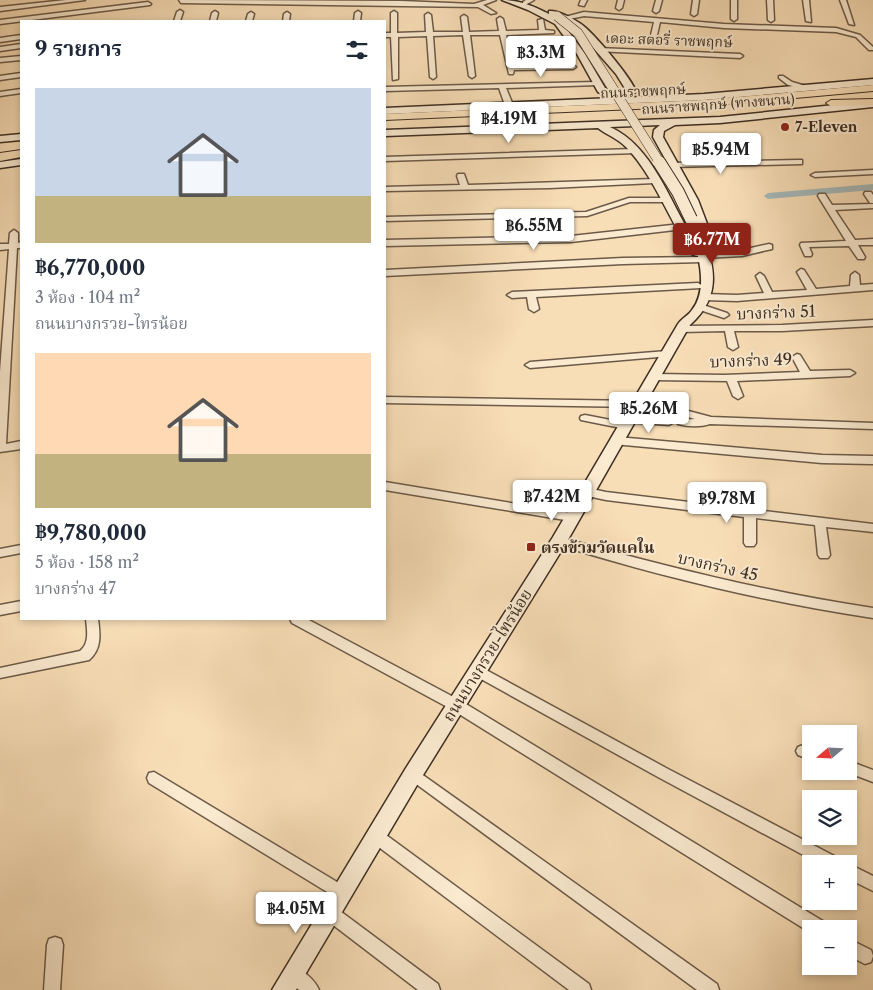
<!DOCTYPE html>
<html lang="th">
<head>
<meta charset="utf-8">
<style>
	:root { --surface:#fff; --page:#f6f6f7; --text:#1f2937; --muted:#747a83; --accent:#8f2418 }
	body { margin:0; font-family:"Libre Caslon Text","Noto Serif Thai",serif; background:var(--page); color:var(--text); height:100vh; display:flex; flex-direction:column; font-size:19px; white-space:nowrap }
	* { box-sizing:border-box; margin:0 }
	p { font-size:16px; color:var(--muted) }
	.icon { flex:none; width:28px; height:28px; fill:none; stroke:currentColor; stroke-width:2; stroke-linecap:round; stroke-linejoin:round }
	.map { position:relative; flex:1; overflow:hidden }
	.drawer { position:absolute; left:20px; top:20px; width:366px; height:600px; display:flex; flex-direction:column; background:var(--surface); border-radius:0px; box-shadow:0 2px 8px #0003 }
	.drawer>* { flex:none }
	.needle { width:32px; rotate:251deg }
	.buttons { position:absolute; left:802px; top:725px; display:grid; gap:10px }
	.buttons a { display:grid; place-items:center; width:55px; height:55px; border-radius:0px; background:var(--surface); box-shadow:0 2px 8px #0003; font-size:25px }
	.price { position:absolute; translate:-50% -42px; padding:0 11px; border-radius:5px; background:#fff; color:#222; font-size:16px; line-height:32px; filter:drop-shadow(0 1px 2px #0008) }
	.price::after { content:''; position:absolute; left:50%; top:30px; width:15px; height:11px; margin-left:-8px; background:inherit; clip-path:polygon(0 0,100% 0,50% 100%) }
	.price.active { background:var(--accent); color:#fff }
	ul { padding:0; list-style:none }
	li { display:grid; align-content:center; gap:10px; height:265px; padding:0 15px }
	li span { display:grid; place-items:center; height:155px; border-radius:0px; color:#555 }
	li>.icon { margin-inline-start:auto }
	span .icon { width:90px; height:90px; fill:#fffc; stroke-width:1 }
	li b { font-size:21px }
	h2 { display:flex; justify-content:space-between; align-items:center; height:60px; padding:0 15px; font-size:21px }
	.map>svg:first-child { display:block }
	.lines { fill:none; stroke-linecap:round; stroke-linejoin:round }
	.canal { fill:#a4b9bb; fill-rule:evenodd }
	.street-tunnel { stroke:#d3bb99; stroke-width:11; stroke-dasharray:11 5.5; stroke-linecap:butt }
	.street-casing { stroke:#6c5a48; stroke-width:3 }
	.secondary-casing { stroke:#3d2e23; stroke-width:3 }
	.primary-casing { stroke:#3d2e23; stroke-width:2 }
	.street { fill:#faead0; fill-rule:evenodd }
	.secondary { fill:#faead0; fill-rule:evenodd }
	.primary { fill:#f8deb7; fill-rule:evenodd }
	.secondary-bridge-far1-casing { stroke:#3d2e23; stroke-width:10; stroke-linecap:butt }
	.secondary-bridge-casing { stroke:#3d2e23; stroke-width:14; stroke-linecap:butt }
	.secondary-bridge-far1 { stroke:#faead0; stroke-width:9 }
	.secondary-bridge { stroke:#faead0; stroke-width:12 }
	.poi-dot { fill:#8f2418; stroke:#faead0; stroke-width:2 }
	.labels { text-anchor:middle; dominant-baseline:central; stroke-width:4; stroke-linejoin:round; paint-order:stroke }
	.far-street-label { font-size:14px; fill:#3d2e23; stroke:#faead0 }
	.far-poi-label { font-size:14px; font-weight:bold; fill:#3d2e23; stroke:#faead0; text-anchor:start }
	.street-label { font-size:16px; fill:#3d2e23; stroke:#faead0 }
	.poi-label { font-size:16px; font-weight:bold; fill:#3d2e23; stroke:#faead0; text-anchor:start }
</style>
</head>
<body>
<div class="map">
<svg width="873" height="990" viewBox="0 0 873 990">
	<rect width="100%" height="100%" fill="#f8deb7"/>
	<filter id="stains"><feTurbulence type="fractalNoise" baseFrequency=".004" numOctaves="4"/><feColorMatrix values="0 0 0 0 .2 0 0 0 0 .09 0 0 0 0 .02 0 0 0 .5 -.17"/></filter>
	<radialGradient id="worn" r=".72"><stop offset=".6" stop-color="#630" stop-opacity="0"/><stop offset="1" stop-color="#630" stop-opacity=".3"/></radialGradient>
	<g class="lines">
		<path class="canal" d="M873,184V190L768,199L764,196L768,193Z"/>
		<path class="street-tunnel" d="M665,409L681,412"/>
		<defs>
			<g id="street">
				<path d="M66,0H85L0,11V7Z"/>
				<path d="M179,0L401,1L474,4L487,0H496L483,5L496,13L491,14L478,7L181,3Z"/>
				<path d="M526,0H534L527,4H523V2Z"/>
				<path d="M581,0H587L584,6L579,5Z"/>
				<path d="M618,0H624L622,8L619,10L616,8Z"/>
				<path d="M656,0H662L659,11L656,13L653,11Z"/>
				<path d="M693,0H699L697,14L694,16L691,14Z"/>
				<path d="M731,0H737V19L734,21L731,19Z"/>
				<path d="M767,0H773L774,20L771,22L768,20Z"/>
				<path d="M803,0H809L811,22L806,21Z"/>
				<path d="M840,0H846L854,25L849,24Z"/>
				<path d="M148,2L151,4L150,5L0,24V20Z"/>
				<path d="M180,10L183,12L180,21H174L177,12Z"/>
				<path d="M215,11L218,13L216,21H210L212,13Z"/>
				<path d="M358,11L361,13L360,21H354L355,13Z"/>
				<path d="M394,11L397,13V33L426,32L425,15L428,13L431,15L433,32H463L461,17L464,15L467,17L469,32L499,31L497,19L500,17L503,19L506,31L539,30L538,20L543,19L545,30L554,31V33L506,35L513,66L573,65L576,67L573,69L514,70L513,74H509L500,35H470L475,76L472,78L469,76L463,35L433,36L436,77L433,79L430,77L427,36L398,37V79L393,80L391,37H385V33H391V13Z"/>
				<path d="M251,12L254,14L252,21H246L248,14Z"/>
				<path d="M287,12L290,14L289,21H283L284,14Z"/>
				<path d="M584,12L724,24L836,28L860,35L873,47V50H869L856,37L836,32L724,28L660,22L657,35L654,37L651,35L654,22L584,16L564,20L561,18Z"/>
				<path d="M21,35V39L0,42V38Z"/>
				<path d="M21,44V48L0,51V47Z"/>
				<path d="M598,48L740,54L743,56L740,58L596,51V49Z"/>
				<path d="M21,56V60L0,62V58Z"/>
				<path d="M21,73V77L0,80V76Z"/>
				<path d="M779,76H783L792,82L813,88L810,90L788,85L779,78Z"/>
				<path d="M596,82L599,84L598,85L506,88L513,105L509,107L505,105L499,88L385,91V87Z"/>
				<path d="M21,89V93L0,96V92Z"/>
				<path d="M634,149L638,151L637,153L385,161V157Z"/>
				<path d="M799,160H802V164L671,167L667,165L671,163Z"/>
				<path d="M873,170V174L815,177L811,175L815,173Z"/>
				<path d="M458,174H464L468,185L654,179L658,181L654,183L550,188L385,191V187L460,185L457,176Z"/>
				<path d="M865,192H871L873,195V203H870L864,194Z"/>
				<path d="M819,194H825L832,205L873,204V208L835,210L855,240L873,239V245H858L865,257L864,259H858L849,246L809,247L812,254L811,256H805L800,245L801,243L846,241L818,196Z"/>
				<path d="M629,198H664L668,200L664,202H630L587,216L385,221V217L586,212Z"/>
				<path d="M681,224L685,227L684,229L571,242L385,246V240L571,236Z"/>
				<path d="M14,230L18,233V243L21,242V248H17L6,444L21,441V449L0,452V372L9,249L0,250V244H9L10,233Z"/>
				<path d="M769,244L772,245V249L742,256L704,258L700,255L704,252L742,250Z"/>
				<path d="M699,257L702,258V262L623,264L385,276V270L623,258Z"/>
				<path d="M801,269L804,270L816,289L850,286L851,275L855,272L859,275L860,285L873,284V290L737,301L704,300L699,297L704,294L737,295L764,293L756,276L760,273L764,276L772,292L807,290L797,272Z"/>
				<path d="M698,283L703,286L701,288L536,297L539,309L534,312L529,309L527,297L512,298L507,295L512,292Z"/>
				<path d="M700,304L727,313L729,315L724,318L697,309V305Z"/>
				<path d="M873,320V326L782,331H734L738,347L733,350L728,347L725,331L681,332L676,329L681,326L782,325Z"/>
				<path d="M667,351L672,354L670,356L530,368L525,365L530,362Z"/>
				<path d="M797,354L800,355L810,371L850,370L855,373L850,376L737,381L743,396L738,399L733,396L727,381L654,380L649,377L654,374L724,375L800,372L792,357Z"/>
				<path d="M385,397L639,401L665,406L670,409L665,412L639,407L385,403Z"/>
				<path d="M681,409L711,417L873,423V429L710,424C701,427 688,427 678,424L677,422L678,420L695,419L677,414L676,412Z"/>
				<path d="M585,415L626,423L631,426L626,429L581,420L580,418L581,416Z"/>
				<path d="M630,417L669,419L674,422L669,425L626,422L625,420L626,418Z"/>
				<path d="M617,437L822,455L873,456V464L822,463L613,444L612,441Z"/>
				<path d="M385,482L571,513L577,517L571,521L385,490Z"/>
				<path d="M587,488L606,492L873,524V532L826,527L830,555L828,558H820L818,555L815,525L756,518V543L754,546H746L744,543V517L606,500L583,495L581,492L583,489Z"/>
				<path d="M559,537C663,566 766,592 873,608V618C765,602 659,576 555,544L553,541L555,538Z"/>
				<path d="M21,545V553L0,557V549Z"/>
				<path d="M21,601V611L0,615V605Z"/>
				<path d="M86,619H98C100,634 102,649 89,660L0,678V668L80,651C90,643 87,630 86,619Z"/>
				<path d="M290,619H307L461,701L826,923L828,929H811V933L451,709L292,623Z"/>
				<path d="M477,665L668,769L840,859L842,864H820L658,777L472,674L470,670L472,666Z"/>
				<path d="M803,745L811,748V760L798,755L796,751L798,747Z"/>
				<path d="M849,761L873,770V782L844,771H849Z"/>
				<path d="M413,768L717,984L719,990H697L408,778L406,774L408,770Z"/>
				<path d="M154,772L347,888L350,893L347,898L342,901L337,898L149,783L147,778L149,773Z"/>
				<path d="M377,830L382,832L589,984L591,990H569L372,842L370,837L372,832Z"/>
				<path d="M849,864L873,876V891L849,879Z"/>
				<path d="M330,905L336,908L438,984L440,990H418L324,918L322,913L324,908Z"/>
				<path d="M55,937L61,939L63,945L60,990H44L47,945L49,939Z"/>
				<path d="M849,939L871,950L873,956L871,962L865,964L849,956Z"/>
				<path d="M293,966C303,970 315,980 319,990H299L287,980L285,974L287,968Z"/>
			</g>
			<g id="secondary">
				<path d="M502,0C520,0 533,6 549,14V11C558,10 574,19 581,24C593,32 633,80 636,92L620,98L704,94L873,79V85L704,100L385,114V108L613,98L598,92L577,54L555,24L528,10ZM561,21L576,28L616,74L626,90L617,93L605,88L585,54Z"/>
				<path d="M873,101V107L720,123L675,125L664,131L663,137L698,200L709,229L702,232C716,269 721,297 690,325L565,545L420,780L296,990H272L406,768L553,537L678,324C682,318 688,316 692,310C704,295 702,274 698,256L693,255C669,221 655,177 626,147C617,138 607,135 598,128L385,136V130L720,117ZM660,125L654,130L653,137L688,200L693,216L685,219L694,240C670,203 653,146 610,127Z"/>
				<path d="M21,134V140L0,142V136Z"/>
				<path d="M21,159V165L0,168V162Z"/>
			</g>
			<g id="primary">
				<path d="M873,85V91L705,106L385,120V114L705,100Z"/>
				<path d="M873,99V105L831,106L826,103L831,100Z"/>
				<path d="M21,150V157L0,161V153Z"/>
			</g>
		</defs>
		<use href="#street" class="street-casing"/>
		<use href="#secondary" class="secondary-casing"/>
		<use href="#primary" class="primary-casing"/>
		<use href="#street" class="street"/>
		<use href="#secondary" class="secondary"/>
		<use href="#primary" class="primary"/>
		<defs>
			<path id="secondary-bridge-far1" d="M557,16L578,33L660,163"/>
			<path id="secondary-bridge" d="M659,162L678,192L691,219"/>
		</defs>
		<use href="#secondary-bridge-far1" class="secondary-bridge-far1-casing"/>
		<use href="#secondary-bridge" class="secondary-bridge-casing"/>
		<use href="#secondary-bridge-far1" class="secondary-bridge-far1"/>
		<use href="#secondary-bridge" class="secondary-bridge"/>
	</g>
	<g class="poi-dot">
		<circle cx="785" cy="127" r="5"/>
		<rect x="526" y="542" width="10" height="10" rx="2.5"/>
	</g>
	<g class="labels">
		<g class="far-street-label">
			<text transform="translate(669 40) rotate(2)">เดอะ สตอรี่ ราชพฤกษ์</text>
			<text transform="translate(643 91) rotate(-3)">ถนนราชพฤกษ์</text>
			<text transform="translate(718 104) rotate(-4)">ถนนราชพฤกษ์ (ทางขนาน)</text>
		</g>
		<g class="far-poi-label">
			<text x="795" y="127">7-Eleven</text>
		</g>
		<g class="street-label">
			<text transform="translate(776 312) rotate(-2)">บางกร่าง 51</text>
			<text transform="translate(751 360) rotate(-2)">บางกร่าง 49</text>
			<text transform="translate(718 566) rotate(13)">บางกร่าง 45</text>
			<text transform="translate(487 655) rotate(-58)">ถนนบางกรวย-ไทรน้อย</text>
		</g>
		<g class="poi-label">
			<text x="541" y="547">ตรงข้ามวัดแคใน</text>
		</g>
	</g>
	<rect width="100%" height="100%" filter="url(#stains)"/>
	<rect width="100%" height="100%" fill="url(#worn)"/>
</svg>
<div class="buttons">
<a><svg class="needle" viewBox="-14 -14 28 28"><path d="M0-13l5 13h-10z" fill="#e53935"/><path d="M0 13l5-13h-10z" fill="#747a83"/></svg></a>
<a><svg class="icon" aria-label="layers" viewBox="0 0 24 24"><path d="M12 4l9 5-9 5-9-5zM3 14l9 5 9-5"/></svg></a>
<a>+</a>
<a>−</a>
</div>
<b class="price" style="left:541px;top:78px">฿3.3M</b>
<b class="price" style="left:509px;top:144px">฿4.19M</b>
<b class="price" style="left:721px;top:175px">฿5.94M</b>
<b class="price" style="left:534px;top:251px">฿6.55M</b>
<b class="price active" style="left:712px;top:265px">฿6.77M</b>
<b class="price" style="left:649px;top:434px">฿5.26M</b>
<b class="price" style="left:552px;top:522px">฿7.42M</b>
<b class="price" style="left:727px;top:524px">฿9.78M</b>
<b class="price" style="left:296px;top:934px">฿4.05M</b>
<section class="drawer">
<h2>9 รายการ<svg class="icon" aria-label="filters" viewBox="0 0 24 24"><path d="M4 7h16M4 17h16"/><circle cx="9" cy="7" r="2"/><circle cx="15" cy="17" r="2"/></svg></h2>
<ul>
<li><span style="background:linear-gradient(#c9d6e8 70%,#c2b280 0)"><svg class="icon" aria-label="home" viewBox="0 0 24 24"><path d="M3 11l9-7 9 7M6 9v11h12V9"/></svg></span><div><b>฿6,770,000</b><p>3 ห้อง · 104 m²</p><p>ถนนบางกรวย-ไทรน้อย</p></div></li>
<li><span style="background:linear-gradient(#ffd9b3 65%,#c2b280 0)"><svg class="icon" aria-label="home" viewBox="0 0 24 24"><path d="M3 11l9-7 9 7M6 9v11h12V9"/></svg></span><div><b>฿9,780,000</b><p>5 ห้อง · 158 m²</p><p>บางกร่าง 47</p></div></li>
</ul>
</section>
</div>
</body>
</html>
